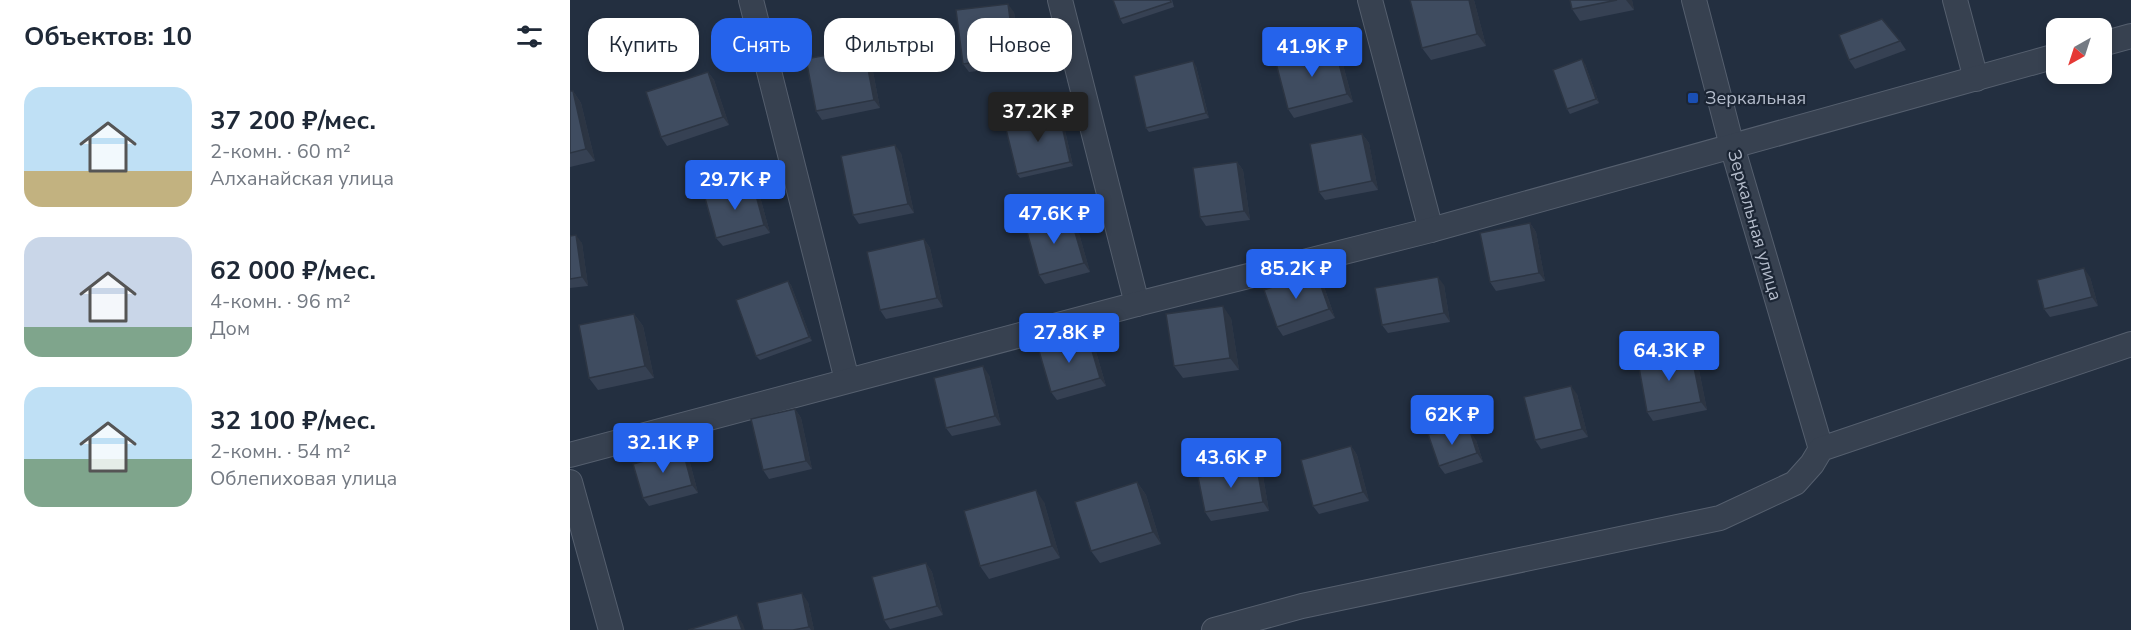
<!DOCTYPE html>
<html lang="ru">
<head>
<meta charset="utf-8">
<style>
	:root { --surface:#fff; --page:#f2f2f3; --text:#1f2937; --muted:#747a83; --accent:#2563eb }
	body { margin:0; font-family:"Nunito Sans",sans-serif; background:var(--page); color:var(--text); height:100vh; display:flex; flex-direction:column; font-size:22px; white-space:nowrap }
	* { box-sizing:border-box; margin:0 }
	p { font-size:20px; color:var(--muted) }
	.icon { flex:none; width:33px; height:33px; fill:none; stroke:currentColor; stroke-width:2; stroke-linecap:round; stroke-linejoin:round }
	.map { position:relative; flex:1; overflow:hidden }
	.details { display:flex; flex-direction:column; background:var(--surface); width:570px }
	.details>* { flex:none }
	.guide { position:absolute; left:18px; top:18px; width:570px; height:54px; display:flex; gap:12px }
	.needle { width:39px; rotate:219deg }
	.controls { position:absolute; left:1476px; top:18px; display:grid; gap:12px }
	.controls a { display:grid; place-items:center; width:66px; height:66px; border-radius:12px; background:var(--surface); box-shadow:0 3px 9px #0003; font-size:30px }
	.price { position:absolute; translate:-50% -51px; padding:0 14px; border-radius:6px; background:var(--accent); color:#fff; font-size:20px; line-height:39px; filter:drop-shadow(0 2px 3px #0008) }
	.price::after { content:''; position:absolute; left:50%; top:36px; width:18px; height:14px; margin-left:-9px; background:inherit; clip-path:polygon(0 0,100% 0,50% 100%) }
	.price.on { background:#222; color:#fff }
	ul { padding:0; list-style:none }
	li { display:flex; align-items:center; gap:18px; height:150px; padding:0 24px }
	li span { display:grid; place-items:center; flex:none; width:168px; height:120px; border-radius:18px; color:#555 }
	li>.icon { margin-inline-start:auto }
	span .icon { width:72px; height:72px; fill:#fffc; stroke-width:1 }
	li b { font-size:26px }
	h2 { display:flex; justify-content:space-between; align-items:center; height:72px; padding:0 24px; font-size:26px }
	.pill { padding:0 21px; border-radius:18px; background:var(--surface); box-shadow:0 3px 9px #0003; font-size:21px; line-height:54px }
	.pill.on { background:var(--accent); color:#fff }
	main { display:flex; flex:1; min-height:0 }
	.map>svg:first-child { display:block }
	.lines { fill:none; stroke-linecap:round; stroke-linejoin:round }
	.street-casing { stroke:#555f6e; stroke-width:26 }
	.street { stroke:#374150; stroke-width:24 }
	.wall { fill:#364153 }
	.shaded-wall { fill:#2c3543 }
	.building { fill:#3f4c60; stroke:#2c3543; stroke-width:1.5 }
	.transit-dot { fill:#1a4fb4; stroke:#1c2635; stroke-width:2 }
	.labels { text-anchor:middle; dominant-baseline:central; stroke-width:4.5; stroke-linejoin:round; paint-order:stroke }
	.poi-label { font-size:18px; fill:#b4bccb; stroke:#1c2635; text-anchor:start }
	.street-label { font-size:18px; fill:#b4bccb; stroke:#1c2635 }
</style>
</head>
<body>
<main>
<section class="details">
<h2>Объектов: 10<svg class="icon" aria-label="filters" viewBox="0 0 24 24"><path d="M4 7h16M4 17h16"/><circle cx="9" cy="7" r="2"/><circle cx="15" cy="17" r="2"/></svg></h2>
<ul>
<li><span style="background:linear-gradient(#bfe0f5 70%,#c2b280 0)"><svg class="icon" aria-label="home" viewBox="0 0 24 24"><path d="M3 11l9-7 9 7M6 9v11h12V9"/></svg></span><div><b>37 200 ₽/мес.</b><p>2-комн. · 60 m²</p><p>Алханайская улица</p></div></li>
<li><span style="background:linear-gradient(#c9d6e8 75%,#7fa58c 0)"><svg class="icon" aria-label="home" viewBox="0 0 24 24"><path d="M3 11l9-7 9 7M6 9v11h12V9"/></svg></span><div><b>62 000 ₽/мес.</b><p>4-комн. · 96 m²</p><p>Дом</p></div></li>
<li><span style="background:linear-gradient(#bfe0f5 60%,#7fa58c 0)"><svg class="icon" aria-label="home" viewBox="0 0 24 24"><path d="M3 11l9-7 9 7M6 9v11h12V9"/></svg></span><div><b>32 100 ₽/мес.</b><p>2-комн. · 54 m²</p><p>Облепиховая улица</p></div></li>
</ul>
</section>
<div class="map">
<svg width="1561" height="630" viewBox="0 0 1561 630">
	<rect width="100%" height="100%" fill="#232f40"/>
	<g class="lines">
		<defs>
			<g id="street">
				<path d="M181,0L277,380"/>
				<path d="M490,0L567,304"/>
				<path d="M800,0L861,230"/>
				<path d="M1124,0L1162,146L1251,449"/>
				<path d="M1385,0L1406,79"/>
				<path d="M1532,44L1561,36"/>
				<path d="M0,455L567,304L861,230L1486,56"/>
				<path d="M0,482L41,630"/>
				<path d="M644,630L732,606L1150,518L1225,483L1242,464L1251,449L1561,344"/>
			</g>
		</defs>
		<use href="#street" class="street-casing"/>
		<use href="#street" class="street"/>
	</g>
	<g class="wall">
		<path d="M602,0L604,7L553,24L550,19Z"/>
		<path d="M904,0L916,46L861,60L852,48Z"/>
		<path d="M1000,0H1062L1064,10L1010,21L1002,9Z"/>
		<path d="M444,12L451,66L399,72L393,64Z"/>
		<path d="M1330,41L1336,50L1285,69L1279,60Z"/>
		<path d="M300,56L310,108L252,120L246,111Z"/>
		<path d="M771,57L783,102L724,118L718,109Z"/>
		<path d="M1015,64L1029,103L1000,114L997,109Z"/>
		<path d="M626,66L639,118L579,132L576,128Z"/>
		<path d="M138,72L144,80L159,125L97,146L91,137Z"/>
		<path d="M0,91H3L11,103L25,161L0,167Z"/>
		<path d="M492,117L503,166L450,178L447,174Z"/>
		<path d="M792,134L799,143L808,190L755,200L749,192Z"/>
		<path d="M331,153L344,213L289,224L283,215Z"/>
		<path d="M667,162L673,170L680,220L636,226L630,217Z"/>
		<path d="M189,193L200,233L153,246L146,238Z"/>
		<path d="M960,223L966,232L975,281L926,291L920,282Z"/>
		<path d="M508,230L520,272L475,284L469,275Z"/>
		<path d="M0,236L12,243L18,286L0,288Z"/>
		<path d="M354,239L360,248L373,307L316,319L310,310Z"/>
		<path d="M746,272L752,281L765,318L713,336L707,327Z"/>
		<path d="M1520,277L1528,306L1480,317L1474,309Z"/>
		<path d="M218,281L221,285L242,341L190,360L186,356Z"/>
		<path d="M874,285L880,322L818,333L812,325Z"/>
		<path d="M64,314L73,326L84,378L28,390L19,378Z"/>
		<path d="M661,318L669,370L613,378L604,366Z"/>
		<path d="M524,345L536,386L487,400L481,392Z"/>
		<path d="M1127,360L1137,410L1083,421L1077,412Z"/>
		<path d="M419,375L431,425L382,436L376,428Z"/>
		<path d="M1007,394L1018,437L971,449L965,440Z"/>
		<path d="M225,409L231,418L242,469L199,479L193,470Z"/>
		<path d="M906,440L913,462L875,474L869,466Z"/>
		<path d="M781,446L787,455L799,501L749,514L743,506Z"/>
		<path d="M113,451L119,459L128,493L79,506L73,498Z"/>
		<path d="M687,467L693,476L699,511L641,521L635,512Z"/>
		<path d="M567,482L576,495L591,544L530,563L521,551Z"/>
		<path d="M474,502L490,558L419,579L410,566Z"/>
		<path d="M356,563L362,572L373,615L320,629L314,620Z"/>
		<path d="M238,602L244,630H193Z"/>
	</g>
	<g class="shaded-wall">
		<path d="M899,0H904L916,46L907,34Z"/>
		<path d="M1056,0H1062L1064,10Z"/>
		<path d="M438,4L444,12L451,66L445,57Z"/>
		<path d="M294,48L300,56L310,108L304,100Z"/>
		<path d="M765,48L771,57L783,102L777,94Z"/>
		<path d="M1012,59L1015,64L1029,103L1026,99Z"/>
		<path d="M623,61L626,66L639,118L636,113Z"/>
		<path d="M138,72L144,80L159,125L153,117Z"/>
		<path d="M3,91L11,103L25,161L16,149Z"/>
		<path d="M489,112L492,117L503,166L500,162Z"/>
		<path d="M792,134L799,143L808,190L802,181Z"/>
		<path d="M325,145L331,153L344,213L338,204Z"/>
		<path d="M667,162L673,170L680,220L674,211Z"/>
		<path d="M183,184L189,193L200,233L194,225Z"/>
		<path d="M502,222L508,230L520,272L514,263Z"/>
		<path d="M960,223L966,232L975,281L969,273Z"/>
		<path d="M6,235L12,243L18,286L12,277Z"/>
		<path d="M354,239L360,248L373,307L367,298Z"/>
		<path d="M1514,268L1520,277L1528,306L1522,297Z"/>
		<path d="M746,272L752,281L765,318L759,309Z"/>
		<path d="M868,277L874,285L880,322L874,313Z"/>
		<path d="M218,281L221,285L242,341L239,337Z"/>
		<path d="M653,306L661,318L669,370L660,358Z"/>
		<path d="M64,314L73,326L84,378L75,366Z"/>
		<path d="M518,337L524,345L536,386L530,378Z"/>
		<path d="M1121,352L1127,360L1137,410L1131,402Z"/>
		<path d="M413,366L419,375L431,425L425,416Z"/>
		<path d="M1001,386L1007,394L1018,437L1012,429Z"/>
		<path d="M225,409L231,418L242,469L236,461Z"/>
		<path d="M900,431L906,440L913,462L907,453Z"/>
		<path d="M781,446L787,455L799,501L793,492Z"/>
		<path d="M113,451L119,459L128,493L122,485Z"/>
		<path d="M687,467L693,476L699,511L693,502Z"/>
		<path d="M567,482L576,495L591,544L583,532Z"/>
		<path d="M466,490L474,502L490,558L482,546Z"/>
		<path d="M356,563L362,572L373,615L367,606Z"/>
		<path d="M232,593L238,602L244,630H241L239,627Z"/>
		<path d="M167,615L173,624L175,630H172Z"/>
	</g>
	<g class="building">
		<path d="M543,0H600L601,2L550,19Z"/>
		<path d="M840,0H899L907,34L852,48Z"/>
		<path d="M1000,0H1047L1002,9Z"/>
		<path d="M438,4L445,57L393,64L386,10Z"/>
		<path d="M1312,19L1330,41L1279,60L1269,35Z"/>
		<path d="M294,48L304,100L246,111L236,59Z"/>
		<path d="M765,48L777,94L718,109L706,63Z"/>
		<path d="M1012,59L1026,99L997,109L983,70Z"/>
		<path d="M623,61L636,113L576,128L564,76Z"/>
		<path d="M138,72L153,117L91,137L76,92Z"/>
		<path d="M0,91H3L16,149L0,153Z"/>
		<path d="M489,112L500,162L447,174L435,125Z"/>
		<path d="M792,134L802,181L749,192L740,144Z"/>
		<path d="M325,145L338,204L283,215L271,156Z"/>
		<path d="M667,162L674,211L630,217L623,168Z"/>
		<path d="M183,184L194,225L146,238L135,198Z"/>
		<path d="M454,221L502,222L514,263L469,275Z"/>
		<path d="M960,223L969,273L920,282L910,233Z"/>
		<path d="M6,235L12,277L0,279V236Z"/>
		<path d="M354,239L367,298L310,310L297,252Z"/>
		<path d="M1514,268L1522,297L1474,309L1467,280Z"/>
		<path d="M746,272L759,309L707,327L694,290Z"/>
		<path d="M868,277L874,313L812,325L805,288Z"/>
		<path d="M218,281L239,337L186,356L166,300Z"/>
		<path d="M653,306L660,358L604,366L596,314Z"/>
		<path d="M64,314L75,366L19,378L9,325Z"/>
		<path d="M518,337L530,378L481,392L469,351Z"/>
		<path d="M1121,352L1131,402L1077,412L1068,362Z"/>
		<path d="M413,366L425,416L376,428L364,378Z"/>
		<path d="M1001,386L1012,429L965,440L954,397Z"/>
		<path d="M225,409L236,461L193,470L181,419Z"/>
		<path d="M900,431L907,453L869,466L858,434Z"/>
		<path d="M781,446L793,492L743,506L731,460Z"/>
		<path d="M113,451L122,485L73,498L63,464Z"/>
		<path d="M687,467L693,502L635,512L628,477Z"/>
		<path d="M567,482L583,532L521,551L505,502Z"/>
		<path d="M466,490L482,546L410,566L394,511Z"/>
		<path d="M356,563L367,606L314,620L302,577Z"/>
		<path d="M232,593L239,627L223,630H193L187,603Z"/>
		<path d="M167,615L172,630H118Z"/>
	</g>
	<rect class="transit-dot" x="1117" y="92" width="12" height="12" rx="3"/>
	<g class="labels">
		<g class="poi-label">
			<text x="1135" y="98">Зеркальная</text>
		</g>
		<g class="street-label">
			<text transform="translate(1185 225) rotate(74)">Зеркальная улица</text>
		</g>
	</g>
</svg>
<div class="controls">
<a><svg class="needle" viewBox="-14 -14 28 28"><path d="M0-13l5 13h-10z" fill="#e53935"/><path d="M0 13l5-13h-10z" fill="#747a83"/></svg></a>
</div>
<b class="price" style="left:742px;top:78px">41.9K ₽</b>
<b class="price on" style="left:468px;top:143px">37.2K ₽</b>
<b class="price" style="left:165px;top:211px">29.7K ₽</b>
<b class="price" style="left:484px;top:245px">47.6K ₽</b>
<b class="price" style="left:726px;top:300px">85.2K ₽</b>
<b class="price" style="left:499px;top:364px">27.8K ₽</b>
<b class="price" style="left:1099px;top:382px">64.3K ₽</b>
<b class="price" style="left:882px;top:446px">62K ₽</b>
<b class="price" style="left:93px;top:474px">32.1K ₽</b>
<b class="price" style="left:661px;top:489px">43.6K ₽</b>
<div class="guide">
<a class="pill">Купить</a>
<a class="pill on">Снять</a>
<a class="pill">Фильтры</a>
<a class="pill">Новое</a>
</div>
</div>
</main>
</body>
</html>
